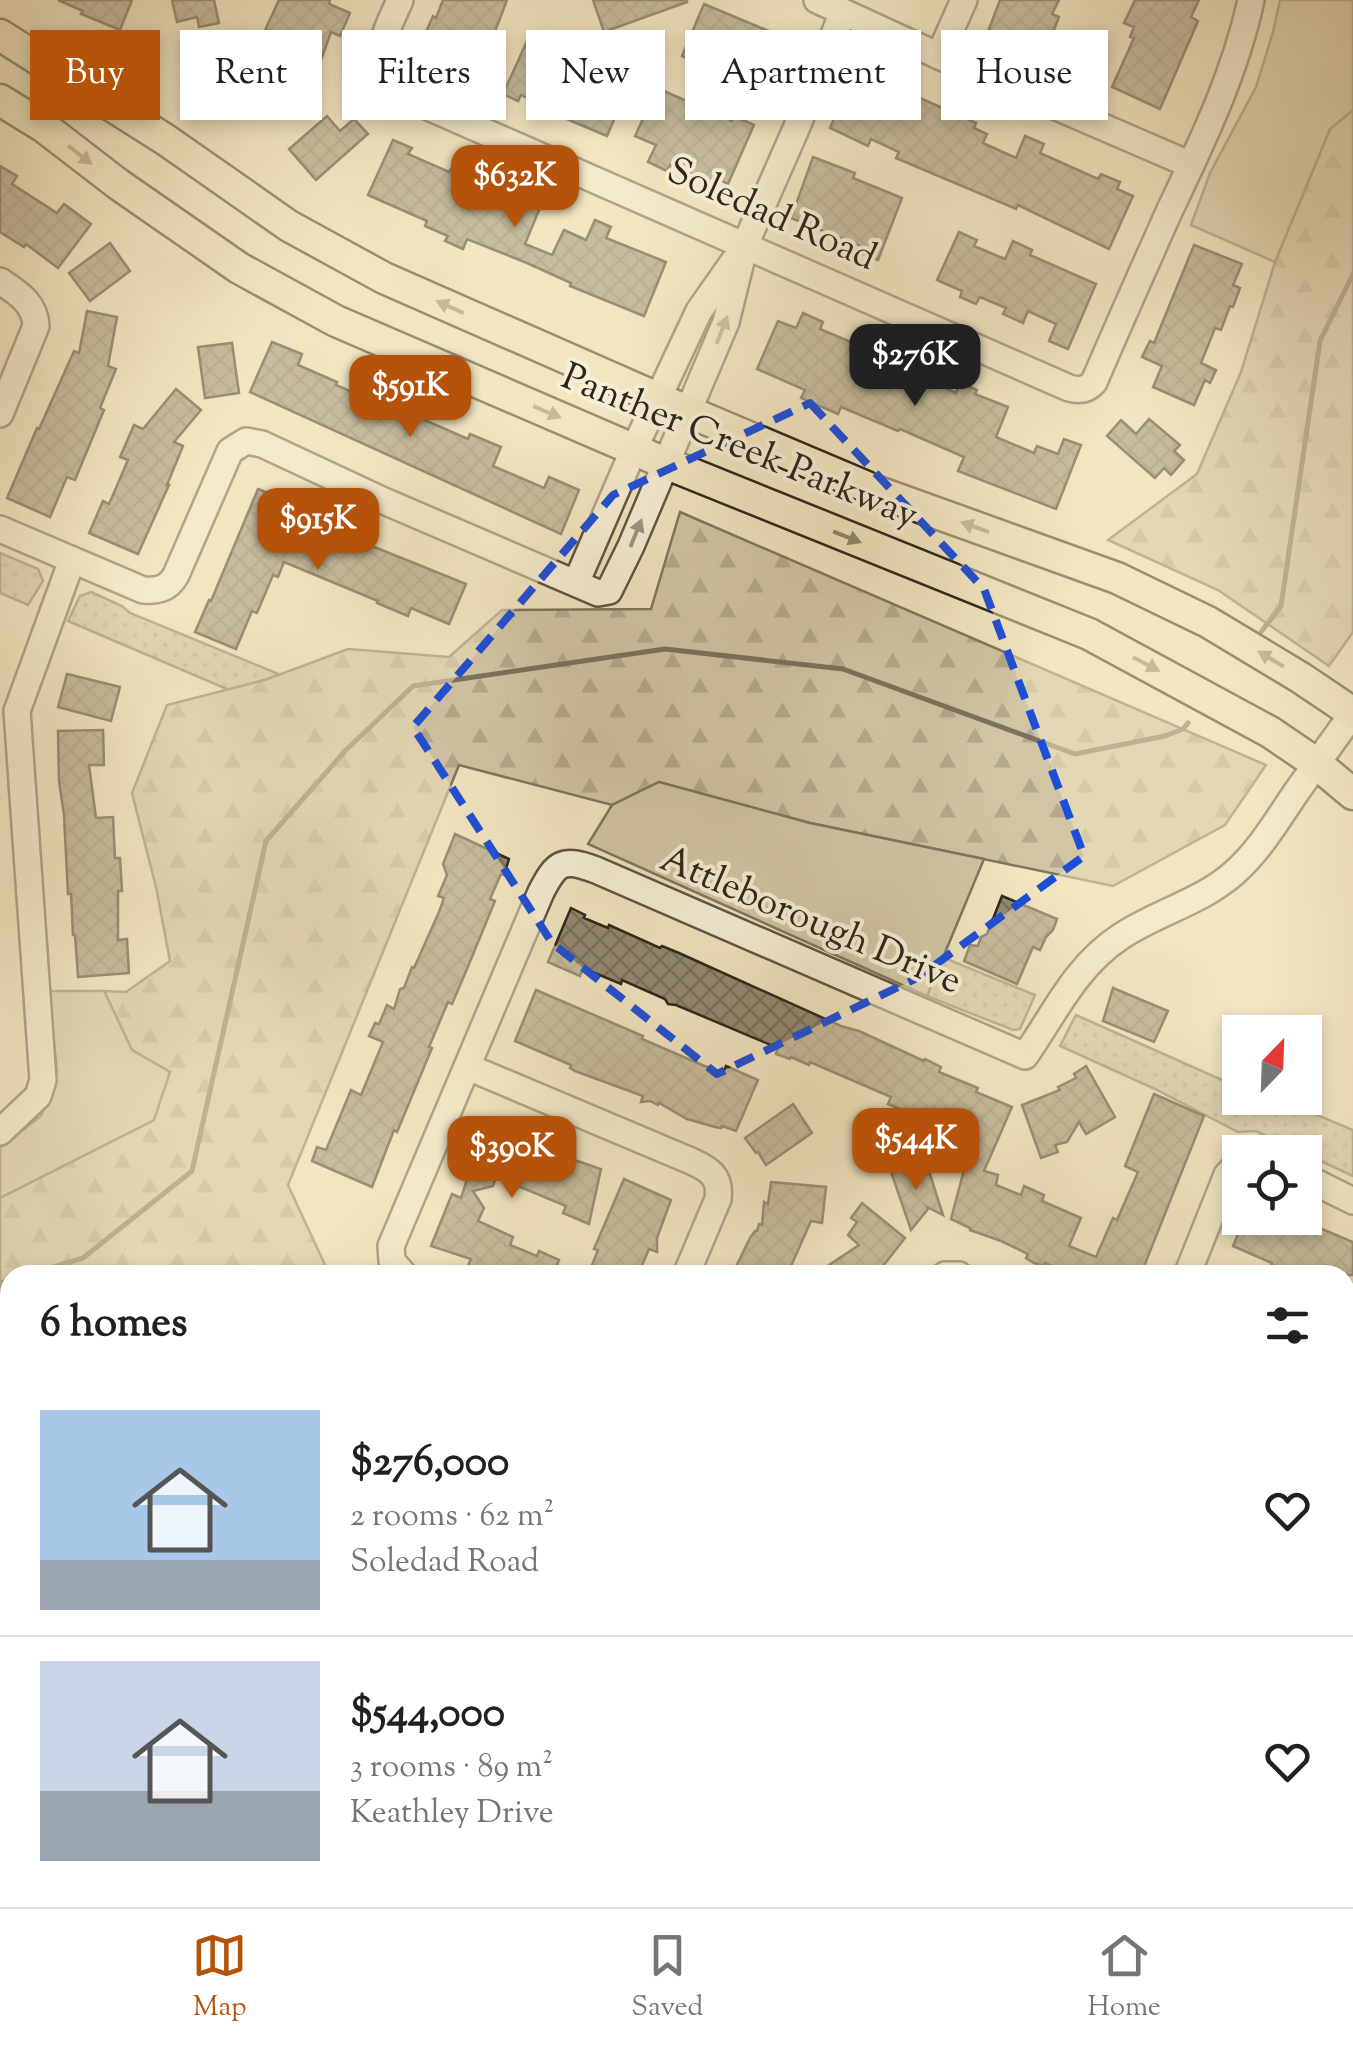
<!DOCTYPE html>
<html lang="en">
<head>
<meta charset="utf-8">
<style>
	:root { --surface:#fff; --page:#f6f6f6; --text:#202124; --muted:#757577; --line:#e0e0e0; --accent:#b45309 }
	body { margin:0; font-family:"Sorts Mill Goudy",serif; background:var(--page); color:var(--text); height:100vh; display:flex; flex-direction:column; font-size:38px; white-space:nowrap }
	* { box-sizing:border-box; margin:0 }
	p { font-size:32px; color:var(--muted) }
	.icon { flex:none; width:55px; height:55px; fill:none; stroke:currentColor; stroke-width:2; stroke-linecap:round; stroke-linejoin:round }
	.map { position:relative; flex:1; overflow:hidden }
	.side { position:absolute; left:0px; top:1265px; width:1355px; height:642px; display:flex; flex-direction:column; background:var(--surface); border-radius:30px 30px 0 0; box-shadow:0 5px 15px #0003 }
	.side>* { flex:none }
	.top-card { position:absolute; left:30px; top:30px; width:1295px; height:90px; display:flex; gap:20px }
	.needle { width:65px; rotate:23deg }
	.buttons { position:absolute; left:1222px; top:1015px; display:grid; gap:20px }
	.buttons a { display:grid; place-items:center; width:100px; height:100px; border-radius:0px; background:var(--surface); box-shadow:0 5px 15px #0003; font-size:50px }
	.price { position:absolute; translate:-50% -85px; padding:0 22px; border-radius:20px; background:var(--accent); color:#fff; font-size:32px; line-height:65px; filter:drop-shadow(0 2px 5px #0008) }
	.price::after { content:''; position:absolute; left:50%; top:60px; width:30px; height:22px; margin-left:-15px; background:inherit; clip-path:polygon(0 0,100% 0,50% 100%) }
	.price.on { background:#222; color:#fff }
	ul { padding:0; list-style:none }
	li { display:flex; align-items:center; gap:30px; height:250px; padding:0 40px }
	li+li { border-top:2px solid var(--line) }
	li span { display:grid; place-items:center; flex:none; width:280px; height:200px; border-radius:0px; color:#555 }
	li>.icon { margin-inline-start:auto }
	span .icon { width:120px; height:120px; fill:#fffc; stroke-width:1 }
	li b { font-size:42px }
	h2 { display:flex; justify-content:space-between; align-items:center; height:120px; padding:0 40px; font-size:42px }
	.pill { padding:0 35px; border-radius:0px; background:var(--surface); box-shadow:0 5px 15px #0003; font-size:35px; line-height:90px }
	.pill.on { background:var(--accent); color:#fff }
	.menu { display:flex; justify-content:space-around; align-items:center; height:140px; border-top:2px solid var(--line); background:var(--surface); font-size:28px; color:var(--muted) }
	.menu a { display:grid; justify-items:center; gap:5px }
	.menu .on { color:var(--accent) }
	.map>svg:first-child { display:block }
	.grass { fill:url(#grass-dots); stroke:#7f7560; stroke-width:2.5 }
	.forest { fill:url(#forest-firs); stroke:#7f7560; stroke-width:2.5 }
	.park { fill:#d1c5a5; stroke:#7f7560; stroke-width:2.5 }
	.lines { fill:none; stroke-linecap:round; stroke-linejoin:round }
	.stream { stroke:#7b715d; stroke-width:5 }
	.building { fill:url(#building-cross-hatch); stroke:#2d251b; stroke-width:2.5 }
	.minor-casing { stroke:#5e5544; stroke-width:30 }
	.major-casing { stroke:#2d251b; stroke-width:35 }
	.minor { stroke:#f7efd7; stroke-width:25 }
	.major { stroke:#f2e6c1; stroke-width:30 }
	.oneway { fill:#90866e }
	.oneway2 { fill:#9c9482 }
	.marked { fill:none; stroke:#1d4ed8; stroke-width:8; stroke-dasharray:20 12; stroke-linejoin:round }
	.labels { text-anchor:middle; dominant-baseline:central; stroke-width:8; stroke-linejoin:round; paint-order:stroke }
	.street-label { font-size:38px; fill:#2d251b; stroke:#f7efd7 }
</style>
</head>
<body>
<div class="map">
<svg width="1353" height="1907" viewBox="0 0 1353 1907">
	<defs>
		<pattern id="grass-dots" width="8" height="8" patternUnits="userSpaceOnUse" patternTransform="scale(2.5)"><rect width="8" height="8" fill="#d1c5a5"/><path d="M2 2h.1M6 6h.1" fill="none" stroke="#b4a98d" stroke-width="1.8" stroke-linecap="round"/></pattern>
		<pattern id="forest-firs" width="22" height="20" patternUnits="userSpaceOnUse" patternTransform="scale(2.5)"><rect width="22" height="20" fill="#d1c5a5"/><path d="M5 1l3.5 6h-7zM16 11l3.5 6h-7z" fill="#b4a98d"/></pattern>
		<pattern id="building-cross-hatch" width="8" height="8" patternUnits="userSpaceOnUse" patternTransform="scale(2.5)"><rect width="8" height="8" fill="#938971"/><path d="M0 0l8 8M0 8l8-8" fill="none" stroke="#78705c"/></pattern>
	</defs>
	<rect width="100%" height="100%" fill="#f2e6c1"/>
	<filter id="stains"><feTurbulence type="fractalNoise" baseFrequency=".002" numOctaves="4"/><feColorMatrix values="0 0 0 0 .2 0 0 0 0 .09 0 0 0 0 .02 0 0 0 .5 -.17"/></filter>
	<radialGradient id="worn" r=".72"><stop offset=".6" stop-color="#630" stop-opacity="0"/><stop offset="1" stop-color="#630" stop-opacity=".3"/></radialGradient>
	<g class="grass">
		<path d="M0,553L38,569L43,581L28,605L0,593Z"/>
		<path d="M91,592L122,606L130,613L281,675L229,690L68,621L80,596Z"/>
		<path d="M942,957L1035,995L1020,1029L1013,1030L927,996Z"/>
		<path d="M1076,1015L1222,1080L1240,1085V1098H1277L1353,1130V1176L1256,1131L1238,1132L1155,1089L1060,1046Z"/>
	</g>
	<g class="forest">
		<path d="M1353,110V632L1329,666L1218,590L1108,540L1197,474L1241,372L1275,262L1330,129Z"/>
		<path d="M680,512L1266,765L1225,825L1113,886L810,823L659,782L612,805L459,765L288,1185L326,1267L334,1275H10V1429H0V1198L153,1120L170,1072L132,1050L104,991L126,992L170,961L156,887L132,793L167,705L265,680L348,649L449,657L502,610L651,609Z"/>
		<path d="M580,1898H762L764,1907H585Z"/>
	</g>
	<g class="park">
		<path d="M1280,0H1353V110L1330,129L1275,262L1191,225L1210,173L1256,87L1273,32Z"/>
		<path d="M659,782L810,823L984,859L927,996L588,844L612,805Z"/>
		<path d="M48,991H104L132,1050L170,1072L154,1120L0,1198V1148L41,1116L57,1071Z"/>
	</g>
	<g class="lines">
		<g class="stream">
			<path d="M1261,632L1281,606L1320,341L1353,274"/>
			<path d="M27,1275L83,1258L192,1171L266,841L345,751L413,686L665,649L843,669L1075,754L1165,736L1183,729L1188,723"/>
			<path d="M0,1283L10,1280"/>
			<path d="M666,1898L668,1907"/>
		</g>
	</g>
	<g class="building">
		<path d="M58,0H132L120,30L81,14L83,11Z"/>
		<path d="M172,0H214L219,23L199,27L197,17L177,22Z"/>
		<path d="M279,0H330L329,4L350,13L340,36L331,32L320,63L315,61L308,83L254,65L266,28Z"/>
		<path d="M443,0H507L491,42L494,43L477,81L422,57L428,44L422,41L433,16L436,18Z"/>
		<path d="M593,0H687V2L604,32Z"/>
		<path d="M1000,0H1059L1052,14L1059,17L1043,57L987,34Z"/>
		<path d="M1135,0H1199L1191,17L1198,21L1160,109L1112,87L1134,38L1130,37L1134,27L1124,23Z"/>
		<path d="M704,4L783,37L768,75L774,78L768,93L682,56Z"/>
		<path d="M528,39L565,56L549,90L578,102L594,64L612,72L614,67L633,75L607,136L562,117L563,113L521,95L518,101L503,94Z"/>
		<path d="M853,75L872,84L875,78L976,123L974,128L987,134L983,143L1016,158L1025,136L1044,144L1040,153L1098,179L1101,174L1120,182L1117,189L1133,196L1109,249L1018,205L1016,209L896,158L899,152L871,139L868,146L830,128Z"/>
		<path d="M657,88L732,121L734,116L754,125L728,184L716,178L713,184L670,165L667,171L648,162L656,145L635,136Z"/>
		<path d="M327,116L340,131L354,119L368,134L316,180L289,149Z"/>
		<path d="M393,140L412,148L408,154L449,172L451,169L491,187L487,194L521,208L529,192L544,198L525,244L552,255L564,230L586,240L595,220L611,227L606,238L666,262L644,316L570,286L571,283L527,263L467,239L463,249L445,241L448,236L425,226L427,221L368,195Z"/>
		<path d="M813,157L855,173L853,178L902,198L878,260L861,253L863,247L791,218Z"/>
		<path d="M0,166L17,176L12,184L57,213L64,204L91,224L58,268L26,244L24,247L0,232Z"/>
		<path d="M959,232L977,240L974,246L1005,259L1013,241L1032,250L1030,255L1096,284L1068,349L1049,341L1056,324L1028,311L1023,323L1003,314L1006,308L980,297L976,304L960,297L962,291L937,280Z"/>
		<path d="M110,243L130,271L90,301L69,273Z"/>
		<path d="M1194,245L1242,264L1233,285L1240,288L1233,307L1230,306L1221,330L1215,328L1201,363L1216,370L1210,383L1205,380L1194,405L1153,387L1162,366L1142,357L1150,341L1154,343Z"/>
		<path d="M87,311L117,317L108,366L116,369L100,408L104,410L75,480L67,477L50,517L7,498L37,428L39,429L74,351L79,353Z"/>
		<path d="M803,313L823,322L820,329L853,343L850,349L882,363L884,357L923,373L921,377L956,393L960,382L977,390L975,394L1008,407L996,437L1034,453L1037,446L1058,454L1064,439L1081,445L1056,509L958,471L964,457L900,429L898,431L841,407L838,414L801,398L805,390L757,369L778,321L796,328Z"/>
		<path d="M272,342L302,354L298,365L337,382L336,385L384,406L386,403L468,439L470,434L501,447L493,466L544,488L549,477L579,490L561,534L250,392Z"/>
		<path d="M232,343L239,393L205,398L198,347Z"/>
		<path d="M176,389L201,410L174,442L183,446L167,485H169L138,554L89,533L103,501L109,504L128,460L120,457L134,425L143,429Z"/>
		<path d="M1149,419L1180,445L1174,451L1184,460L1171,475L1164,468L1155,478L1107,436L1121,420L1136,434Z"/>
		<path d="M258,489L288,501L273,538L309,553L323,519L354,532L352,538L466,584L449,624L411,608L408,616L377,603L378,601L284,562L278,577L273,575L257,613L252,611L236,649L195,632L209,600L211,601Z"/>
		<path d="M67,674L120,687L111,721L58,707Z"/>
		<path d="M103,730L104,765H89L96,818L113,817L115,858H120L122,891H118V940L127,939L129,973L78,977L75,935H73L71,894H68L64,815L59,781L58,731Z"/>
		<path d="M455,834L509,859L504,875L501,874L490,899L495,901L467,969L452,1004L448,1002L429,1047L432,1048L397,1132L394,1130L372,1187L312,1161L317,1147L326,1150L351,1090L361,1095L383,1042L369,1036L375,1023L379,1024L387,1005L394,1009L400,989L404,988L412,967L414,968L439,912L444,898L438,896L447,875L443,864Z"/>
		<path d="M1002,896L1057,919L1053,930L1046,937L1040,950L1033,947L1017,984L964,961L970,945L978,946L981,937L987,934Z"/>
		<path d="M571,908L585,915L584,918L608,928L609,925L660,948L662,946L679,953L841,1026L859,1031L924,1061L925,1059L941,1067L939,1072L978,1088L976,1092L1012,1107L984,1171L998,1175L996,1185L1021,1195L1024,1186L1044,1195L1042,1201L1081,1218L1069,1246L1096,1257L1113,1218L1117,1220L1138,1172L1125,1166L1154,1094L1204,1116L1143,1269L1140,1268L1137,1275H1072L1045,1263L1044,1266L1034,1263L1026,1258L1028,1254L1001,1241L970,1230V1228L951,1219L971,1143L939,1130L941,1123L913,1110L912,1114L888,1104L891,1097L810,1062L809,1065L791,1057L790,1059L776,1054L778,1048L676,1005L668,1004L665,999L622,980L621,984L583,968L580,976L548,962Z"/>
		<path d="M1113,988L1168,1011L1154,1042L1103,1021Z"/>
		<path d="M536,990L643,1036L642,1039L723,1074L726,1066L758,1080L736,1131L722,1126L721,1128L715,1127L687,1119L659,1103L658,1105L650,1101L641,1102L643,1096L575,1071L570,1068L571,1065L515,1041Z"/>
		<path d="M1086,1066L1115,1117L1086,1134L1079,1122L1067,1142L1055,1145L1058,1152L1041,1158L1022,1105L1060,1090L1058,1087L1076,1078L1074,1074Z"/>
		<path d="M793,1104L812,1133L766,1165L758,1152L756,1153L745,1138Z"/>
		<path d="M483,1121L540,1144L554,1153L601,1169L589,1224L563,1213L566,1206L496,1177L493,1186L473,1191L484,1208L478,1221L513,1237L510,1245L537,1256L539,1251L559,1260L553,1275H464L471,1259L431,1246L452,1194L461,1198L469,1173L462,1169Z"/>
		<path d="M927,1165L943,1215L927,1207L928,1209L911,1230L891,1172Z"/>
		<path d="M624,1179L671,1200L657,1238V1252L649,1249L638,1275H588L598,1250L594,1249Z"/>
		<path d="M771,1182L826,1187L822,1223L811,1221L787,1275H732L750,1238L755,1231H757L759,1224L762,1225L764,1202L768,1204Z"/>
		<path d="M862,1203L905,1238L876,1275H814L859,1245L848,1235L857,1222L851,1218Z"/>
		<path d="M1245,1218H1296L1353,1242V1275H1292L1271,1266L1272,1263L1233,1246Z"/>
	</g>
	<g class="lines">
		<defs>
			<g id="minor">
				<path d="M400,0C390,24 367,61 390,84C397,92 408,97 417,102L1069,388C1079,391 1087,390 1094,382C1118,326 1143,270 1168,214C1201,144 1235,75 1251,0"/>
				<path d="M817,0L939,56L1191,165"/>
				<path d="M939,56L964,0"/>
				<path d="M0,281C18,293 35,303 36,326L0,414"/>
				<path d="M0,529L143,590C158,591 168,589 176,575L230,451L246,441L262,444L384,501L598,593L609,591L631,546L726,322L745,245L796,129L843,12"/>
				<path d="M576,583L634,449L699,311L734,261"/>
				<path d="M468,1067L691,1161C709,1169 721,1176 718,1199L686,1275"/>
				<path d="M0,1132L38,1096L43,1080L17,711L72,560"/>
				<path d="M1305,1177L1353,1201"/>
				<path d="M404,1275L392,1261L391,1246L541,892C556,863 562,857 596,870L1025,1056C1055,1013 1075,967 1120,937C1157,912 1200,903 1234,873C1259,851 1276,822 1295,794C1314,767 1334,740 1353,713"/>
				<path d="M945,1275H959"/>
				<path d="M1187,1275L1227,1175L1240,1161"/>
				<path d="M1345,1439L1353,1443"/>
				<path d="M0,1625L10,1620"/>
				<path d="M1345,1689L1353,1696"/>
				<path d="M0,1757L10,1752"/>
				<path d="M1345,1851L1353,1841"/>
				<path d="M0,1892L10,1888"/>
				<path d="M417,1898L422,1907"/>
				<path d="M807,1898L811,1907"/>
				<path d="M1238,1898L1251,1907"/>
				<path d="M266,1907L287,1898"/>
				<path d="M1298,1907L1306,1898"/>
			</g>
			<g id="major">
				<path d="M0,35L166,140L289,226L384,278L689,412L881,493L1117,578L1208,622L1301,678L1353,713"/>
				<path d="M0,100L44,127L118,184L239,268L336,321L665,463L1089,634L1270,732L1317,764L1353,794"/>
			</g>
		</defs>
		<use href="#minor" class="minor-casing"/>
		<use href="#major" class="major-casing"/>
		<use href="#minor" class="minor"/>
		<use href="#major" class="major"/>
	</g>
	<defs><path id="oneway-solid" d="M-6-.8H1V-3.2L6.5 0L1 3.2V.8H-6Z" transform="scale(2.5)"/></defs>
	<g class="oneway">
		<use href="#oneway-solid" transform="translate(80 155) rotate(38)"/>
		<use href="#oneway-solid" transform="translate(450 307) rotate(-156)"/>
		<use href="#oneway-solid" transform="translate(547 412) rotate(23)"/>
		<use href="#oneway-solid" transform="translate(975 527) rotate(-160)"/>
		<use href="#oneway-solid" transform="translate(847 537) rotate(22)"/>
		<use href="#oneway-solid" transform="translate(1271 659) rotate(-149)"/>
		<use href="#oneway-solid" transform="translate(1146 664) rotate(28)"/>
	</g>
	<g class="oneway2">
		<use href="#oneway-solid" transform="translate(722 330) rotate(-69)"/>
		<use href="#oneway-solid" transform="translate(636 533) rotate(-68)"/>
	</g>
	<path d="M0 0H1353V1907H0ZM810,403L984,589L1084,856L917,978L717,1074L552,943L413,727L613,495Z" fill="#f2e6c1" fill-opacity=".55" fill-rule="evenodd"/>
	<path class="marked" d="M810,403L984,589L1084,856L917,978L717,1074L552,943L413,727L613,495Z"/>
	<g class="labels">
		<g class="street-label">
			<text transform="translate(771 216) rotate(24)">Soledad Road</text>
			<text transform="translate(739 448) rotate(22)">Panther Creek Parkway</text>
			<text transform="translate(810 922) rotate(23)">Attleborough Drive</text>
		</g>
	</g>
	<rect width="100%" height="100%" filter="url(#stains)"/>
	<rect width="100%" height="100%" fill="url(#worn)"/>
</svg>
<div class="buttons">
<a><svg class="needle" viewBox="-14 -14 28 28"><path d="M0-13l5 13h-10z" fill="#e53935"/><path d="M0 13l5-13h-10z" fill="#757577"/></svg></a>
<a><svg class="icon" aria-label="locate" viewBox="0 0 24 24"><circle cx="12" cy="12" r="6"/><path d="M12 2v4M12 18v4M2 12h4M18 12h4"/></svg></a>
</div>
<b class="price" style="left:515px;top:230px">$632K</b>
<b class="price on" style="left:915px;top:409px">$276K</b>
<b class="price" style="left:410px;top:440px">$591K</b>
<b class="price" style="left:318px;top:573px">$915K</b>
<b class="price" style="left:916px;top:1193px">$544K</b>
<b class="price" style="left:512px;top:1201px">$390K</b>
<div class="top-card">
<a class="pill on">Buy</a>
<a class="pill">Rent</a>
<a class="pill">Filters</a>
<a class="pill">New</a>
<a class="pill">Apartment</a>
<a class="pill">House</a>
</div>
<section class="side">
<h2>6 homes<svg class="icon" aria-label="filters" viewBox="0 0 24 24"><path d="M4 7h16M4 17h16"/><circle cx="9" cy="7" r="2"/><circle cx="15" cy="17" r="2"/></svg></h2>
<ul>
<li><span style="background:linear-gradient(#a9c7e8 75%,#9aa5b1 0)"><svg class="icon" aria-label="home" viewBox="0 0 24 24"><path d="M3 11l9-7 9 7M6 9v11h12V9"/></svg></span><div><b>$276,000</b><p>2 rooms · 62 m²</p><p>Soledad Road</p></div><svg class="icon" aria-label="heart" viewBox="0 0 24 24"><path d="M12 20l-8-8c-3-5 5-10 8-4 3-6 11-1 8 4z"/></svg></li>
<li><span style="background:linear-gradient(#c9d6e8 65%,#9aa5b1 0)"><svg class="icon" aria-label="home" viewBox="0 0 24 24"><path d="M3 11l9-7 9 7M6 9v11h12V9"/></svg></span><div><b>$544,000</b><p>3 rooms · 89 m²</p><p>Keathley Drive</p></div><svg class="icon" aria-label="heart" viewBox="0 0 24 24"><path d="M12 20l-8-8c-3-5 5-10 8-4 3-6 11-1 8 4z"/></svg></li>
</ul>
</section>
</div>
<nav class="menu">
<a class="on"><svg class="icon" aria-label="map" viewBox="0 0 24 24"><path d="M3 6l6-2 6 2 6-2v14l-6 2-6-2-6 2zM9 4v14M15 6v14"/></svg>Map</a>
<a><svg class="icon" aria-label="saved" viewBox="0 0 24 24"><path d="M7 4h10v16l-5-4-5 4z"/></svg>Saved</a>
<a><svg class="icon" aria-label="home" viewBox="0 0 24 24"><path d="M3 11l9-7 9 7M6 9v11h12V9"/></svg>Home</a>
</nav>
</body>
</html>
